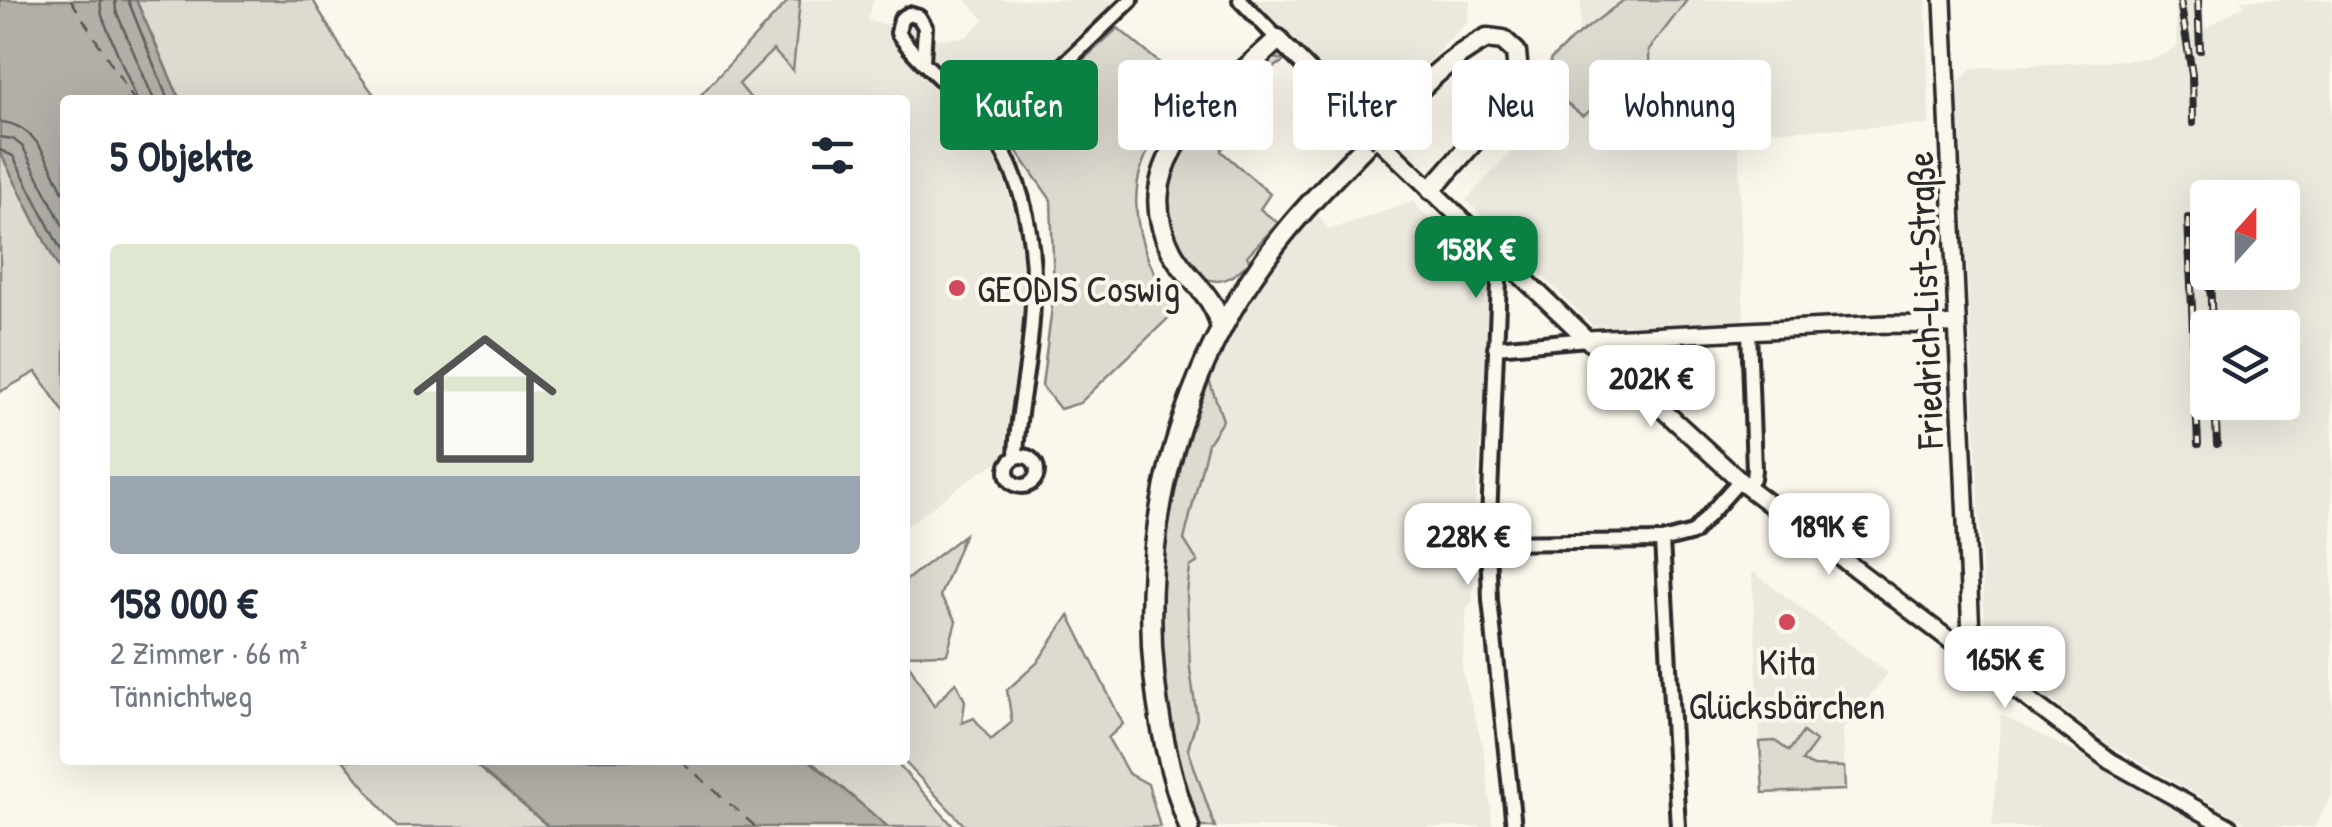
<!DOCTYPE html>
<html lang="de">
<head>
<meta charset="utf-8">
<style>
	:root { --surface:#fff; --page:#f6f6f7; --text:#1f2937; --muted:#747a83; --accent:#0b8043 }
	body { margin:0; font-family:"Patrick Hand",sans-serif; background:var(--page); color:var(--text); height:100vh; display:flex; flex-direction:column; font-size:38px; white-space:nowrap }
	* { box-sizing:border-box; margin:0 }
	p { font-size:32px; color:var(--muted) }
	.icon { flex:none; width:55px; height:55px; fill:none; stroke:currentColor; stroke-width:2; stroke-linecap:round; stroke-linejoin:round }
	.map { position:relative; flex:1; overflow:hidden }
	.sheet { position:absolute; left:60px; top:95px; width:850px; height:670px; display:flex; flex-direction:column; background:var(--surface); border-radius:10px; box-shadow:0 10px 40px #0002 }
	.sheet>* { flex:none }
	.top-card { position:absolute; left:940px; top:60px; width:950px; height:90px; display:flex; gap:20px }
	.needle { width:65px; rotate:21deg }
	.fabs { position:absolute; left:2190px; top:180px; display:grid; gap:20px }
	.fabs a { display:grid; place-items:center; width:110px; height:110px; border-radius:10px; background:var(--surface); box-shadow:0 10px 40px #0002; font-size:50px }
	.price { position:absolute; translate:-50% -85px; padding:0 22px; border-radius:20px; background:#fff; color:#222; font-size:32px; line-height:65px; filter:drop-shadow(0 2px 5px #0008) }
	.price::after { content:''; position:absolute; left:50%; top:60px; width:30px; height:22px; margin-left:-15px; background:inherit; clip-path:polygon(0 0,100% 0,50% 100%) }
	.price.current { background:var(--accent); color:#fff }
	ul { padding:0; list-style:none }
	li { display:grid; align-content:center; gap:20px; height:530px; padding:0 50px }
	li span { display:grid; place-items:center; height:310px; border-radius:10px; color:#555 }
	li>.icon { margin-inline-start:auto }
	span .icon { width:180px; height:180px; fill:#fffc; stroke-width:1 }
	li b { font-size:42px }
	h2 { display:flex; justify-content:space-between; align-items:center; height:120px; padding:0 50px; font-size:42px }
	.tag { padding:0 35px; border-radius:10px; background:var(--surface); box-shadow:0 10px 40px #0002; font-size:35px; line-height:90px }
	.tag.current { background:var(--accent); color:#fff }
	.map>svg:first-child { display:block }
	.built { fill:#ebe8de; fill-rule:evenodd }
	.green { fill:#dddad0; stroke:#84827e; stroke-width:2.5 }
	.water { fill:#b1afa7; stroke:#7b7a75; stroke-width:2.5 }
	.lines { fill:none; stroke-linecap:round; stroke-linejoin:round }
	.shore { stroke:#61605d; stroke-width:2.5 }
	.ferry { stroke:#5a5956; stroke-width:2.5; stroke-dasharray:12 10; stroke-linecap:butt }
	.minor-casing { stroke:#2b2b2b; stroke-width:20 }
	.tertiary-casing { stroke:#2b2b2b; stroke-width:22 }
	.secondary-casing { stroke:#2b2b2b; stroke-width:25 }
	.minor { stroke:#fbf7ec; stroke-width:12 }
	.tertiary { stroke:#fbf7ec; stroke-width:15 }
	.secondary { stroke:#fbf7ec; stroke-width:18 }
	.rail-casing { stroke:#2b2b2b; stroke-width:8 }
	.rail { stroke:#fbf7ec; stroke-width:4; stroke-dasharray:11; stroke-linecap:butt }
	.tertiary-bridge-casing { stroke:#2b2b2b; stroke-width:22; stroke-linecap:butt }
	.tertiary-bridge { stroke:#fbf7ec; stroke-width:15 }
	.poi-dot { fill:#d1495b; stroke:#fbf7ec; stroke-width:4 }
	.labels { text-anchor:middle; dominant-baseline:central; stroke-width:8; stroke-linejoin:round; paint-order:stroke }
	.poi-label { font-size:38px; fill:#2b2b2b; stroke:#fbf7ec; text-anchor:start }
	.street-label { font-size:38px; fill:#2b2b2b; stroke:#fbf7ec }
</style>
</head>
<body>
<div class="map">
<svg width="2332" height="827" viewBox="0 0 2332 827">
	<rect width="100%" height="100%" fill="#fbf7ec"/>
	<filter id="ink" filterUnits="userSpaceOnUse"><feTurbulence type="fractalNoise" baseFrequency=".01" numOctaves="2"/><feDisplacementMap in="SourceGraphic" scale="20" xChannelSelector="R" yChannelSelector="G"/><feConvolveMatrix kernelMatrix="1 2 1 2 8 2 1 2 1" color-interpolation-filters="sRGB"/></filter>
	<g filter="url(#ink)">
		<g class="built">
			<path d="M800,0H874L867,20L887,25L908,6L933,21L935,39L966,37L984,20L966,0H1119L1004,110L980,128L996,158L1019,225L1025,311L1021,370L1005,458L980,472L905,527V100H752L738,84L773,49L793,70Z"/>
			<path d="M1254,0H1470L1468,21L1372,119L1311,61Z"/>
			<path d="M1581,0H1926L1929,125L1738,132L1744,325L1593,326L1466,200L1590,66L1579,32Z"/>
			<path d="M2175,0H2202L2205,29L2245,4L2239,0H2332V795L2314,827H2253L2108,744L1986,650L1958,82L1973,68L2147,59L2167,53L2177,46ZM2208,198H2282V272H2208ZM2208,328H2282V402H2208Z"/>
			<path d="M1415,201L1416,206L1449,239L1456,226L1487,256L1489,332L1472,547L1473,602L1467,607L1462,669L1483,747L1493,827H1215L1188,749L1197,718L1190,669L1187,594L1190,567L1184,540L1208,443L1223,420L1208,377L1268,274L1317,212L1328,230Z"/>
			<path d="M1752,571L1888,673L1843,730L1844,767L1814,766L1804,763L1775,742H1760Z"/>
			<path d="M2001,715L2091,760L2208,827H1992Z"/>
		</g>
		<g class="green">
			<path d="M136,0H313L347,58L378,100H180Z"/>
			<path d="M789,0H800L793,71L773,50L739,84L752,100H696Z"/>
			<path d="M1624,0H1687L1649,50L1650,102L1607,98L1583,116L1555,95L1550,60L1571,40Z"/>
			<path d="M1118,28L1200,97C1187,108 1169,120 1159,134C1117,189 1139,260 1178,309L1080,403L1060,409L1042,386L1054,291L1051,200L1006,136L1012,125Z"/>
			<path d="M1273,58L1286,60L1261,75L1221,151L1270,194L1260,209L1278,223L1247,256L1250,262C1241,269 1230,281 1217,281C1179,279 1162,216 1167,186C1173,146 1237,75 1273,58Z"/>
			<path d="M0,152L65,281V414L36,372L0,392Z"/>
			<path d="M1208,377L1223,420L1208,443L1184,540L1198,562L1190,567L1187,594L1190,669L1197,718L1188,749L1215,827H1199C1149,716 1154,573 1181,457C1187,430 1199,403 1208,377Z"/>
			<path d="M964,535L940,596L956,621L947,654L905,655V581Z"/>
			<path d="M1069,615L1123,724L1108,738L1128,773L1148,784L1160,827H966L903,760L905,658L934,706L956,682L965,701L962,723L974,718L991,740L1012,722L1007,690L1037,663Z"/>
			<path d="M1803,732L1816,742L1802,761L1814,766L1844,767L1845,790L1763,793L1760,742L1775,741L1789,751Z"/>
			<path d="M343,760H470L549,827H397Z"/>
			<path d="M809,760H894L954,827H888Z"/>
		</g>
		<g class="water">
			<path d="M0,0H136L180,100H65V281L0,152Z"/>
			<path d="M470,760H809L888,827H549Z"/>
		</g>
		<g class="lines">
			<g class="shore">
				<path d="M100,0L102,16L137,100"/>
				<path d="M115,0L116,11L154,100"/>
				<path d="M128,0L168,100"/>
				<path d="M0,122C38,124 50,166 65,196"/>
				<path d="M0,137L13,139L23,147L65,230"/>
				<path d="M0,150L13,156L65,258"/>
			</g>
			<g class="ferry">
				<path d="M71,0L134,100"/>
				<path d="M680,760L756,827"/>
			</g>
			<defs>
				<g id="minor">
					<path d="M1240,0L1278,39"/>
					<path d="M923,62L925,27L919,17L909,14L901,19L898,33C924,70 966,97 992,134C1033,194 1038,272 1030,342C1026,381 1017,418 1016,457"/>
					<path d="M991,134L1131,0"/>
					<path d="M1500,257L1488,543L1490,600L1514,827"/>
					<path d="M1495,347L1588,339"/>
					<circle cx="1022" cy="471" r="15"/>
					<path d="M1747,487L1753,478L1754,470L1749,330"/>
					<path d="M1488,543L1662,541"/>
					<path d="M1678,827L1662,541L1693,533L1740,480"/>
				</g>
				<g id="tertiary">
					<path d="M1943,0L1972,658"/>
					<path d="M1278,39L1368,130"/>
					<path d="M1380,141L1615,366L1747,487L2110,761L2229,827"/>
					<path d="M1588,339L1887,324L1957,325"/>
				</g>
				<g id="secondary">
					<path d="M1221,329C1213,291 1189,283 1172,252C1122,159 1220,95 1278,39"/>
					<path d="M1189,827C1117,633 1149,408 1276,244C1302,210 1333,179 1363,148C1400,110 1439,62 1487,38L1503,40L1516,52L1518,74L1510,100L1431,190"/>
				</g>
			</defs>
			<use href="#minor" class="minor-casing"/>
			<use href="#tertiary" class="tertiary-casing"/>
			<use href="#secondary" class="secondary-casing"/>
			<use href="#minor" class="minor"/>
			<use href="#tertiary" class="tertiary"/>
			<use href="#secondary" class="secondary"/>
			<defs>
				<g id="rail">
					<path d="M2180,0L2192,74L2193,123"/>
					<path d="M2198,0L2200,50"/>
					<path d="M2188,218L2198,444"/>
					<path d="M2201,232L2210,291"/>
					<path d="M2210,277L2212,328"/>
					<path d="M2215,402L2217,444"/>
				</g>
			</defs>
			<use href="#rail" class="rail-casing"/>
			<use href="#rail" class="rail"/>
			<defs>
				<path id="tertiary-bridge" d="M1368,130L1380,141"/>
			</defs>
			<use href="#tertiary-bridge" class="tertiary-bridge-casing"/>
			<use href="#tertiary-bridge" class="tertiary-bridge"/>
		</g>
	</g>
	<g class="poi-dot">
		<circle cx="957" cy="288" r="10"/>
		<circle cx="1787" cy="622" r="10"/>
	</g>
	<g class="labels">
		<g class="poi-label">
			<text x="977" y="288">GEODIS Coswig</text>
			<text x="1787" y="661" text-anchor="middle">Kita<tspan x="1787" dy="44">Glücksbärchen</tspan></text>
		</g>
		<g class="street-label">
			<text transform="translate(1924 300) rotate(-92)">Friedrich-List-Straße</text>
		</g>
	</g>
</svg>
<div class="fabs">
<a><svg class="needle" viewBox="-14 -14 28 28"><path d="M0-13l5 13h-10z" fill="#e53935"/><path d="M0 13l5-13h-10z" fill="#747a83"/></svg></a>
<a><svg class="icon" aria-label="layers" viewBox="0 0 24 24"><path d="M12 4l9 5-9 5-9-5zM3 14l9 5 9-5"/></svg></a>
</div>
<b class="price current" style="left:1476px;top:301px">158K €</b>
<b class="price" style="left:1651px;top:430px">202K €</b>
<b class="price" style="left:1829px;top:578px">189K €</b>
<b class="price" style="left:1468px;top:588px">228K €</b>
<b class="price" style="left:2005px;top:711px">165K €</b>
<div class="top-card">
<a class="tag current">Kaufen</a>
<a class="tag">Mieten</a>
<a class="tag">Filter</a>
<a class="tag">Neu</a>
<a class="tag">Wohnung</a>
</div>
<section class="sheet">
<h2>5 Objekte<svg class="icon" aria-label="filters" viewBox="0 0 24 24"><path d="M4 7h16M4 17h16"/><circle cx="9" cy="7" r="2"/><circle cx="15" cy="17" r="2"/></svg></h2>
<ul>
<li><span style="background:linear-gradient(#dfe7d0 75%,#9aa5b1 0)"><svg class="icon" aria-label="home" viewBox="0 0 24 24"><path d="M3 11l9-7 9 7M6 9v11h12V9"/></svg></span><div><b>158 000 €</b><p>2 Zimmer · 66 m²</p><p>Tännichtweg</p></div></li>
</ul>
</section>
</div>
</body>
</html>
